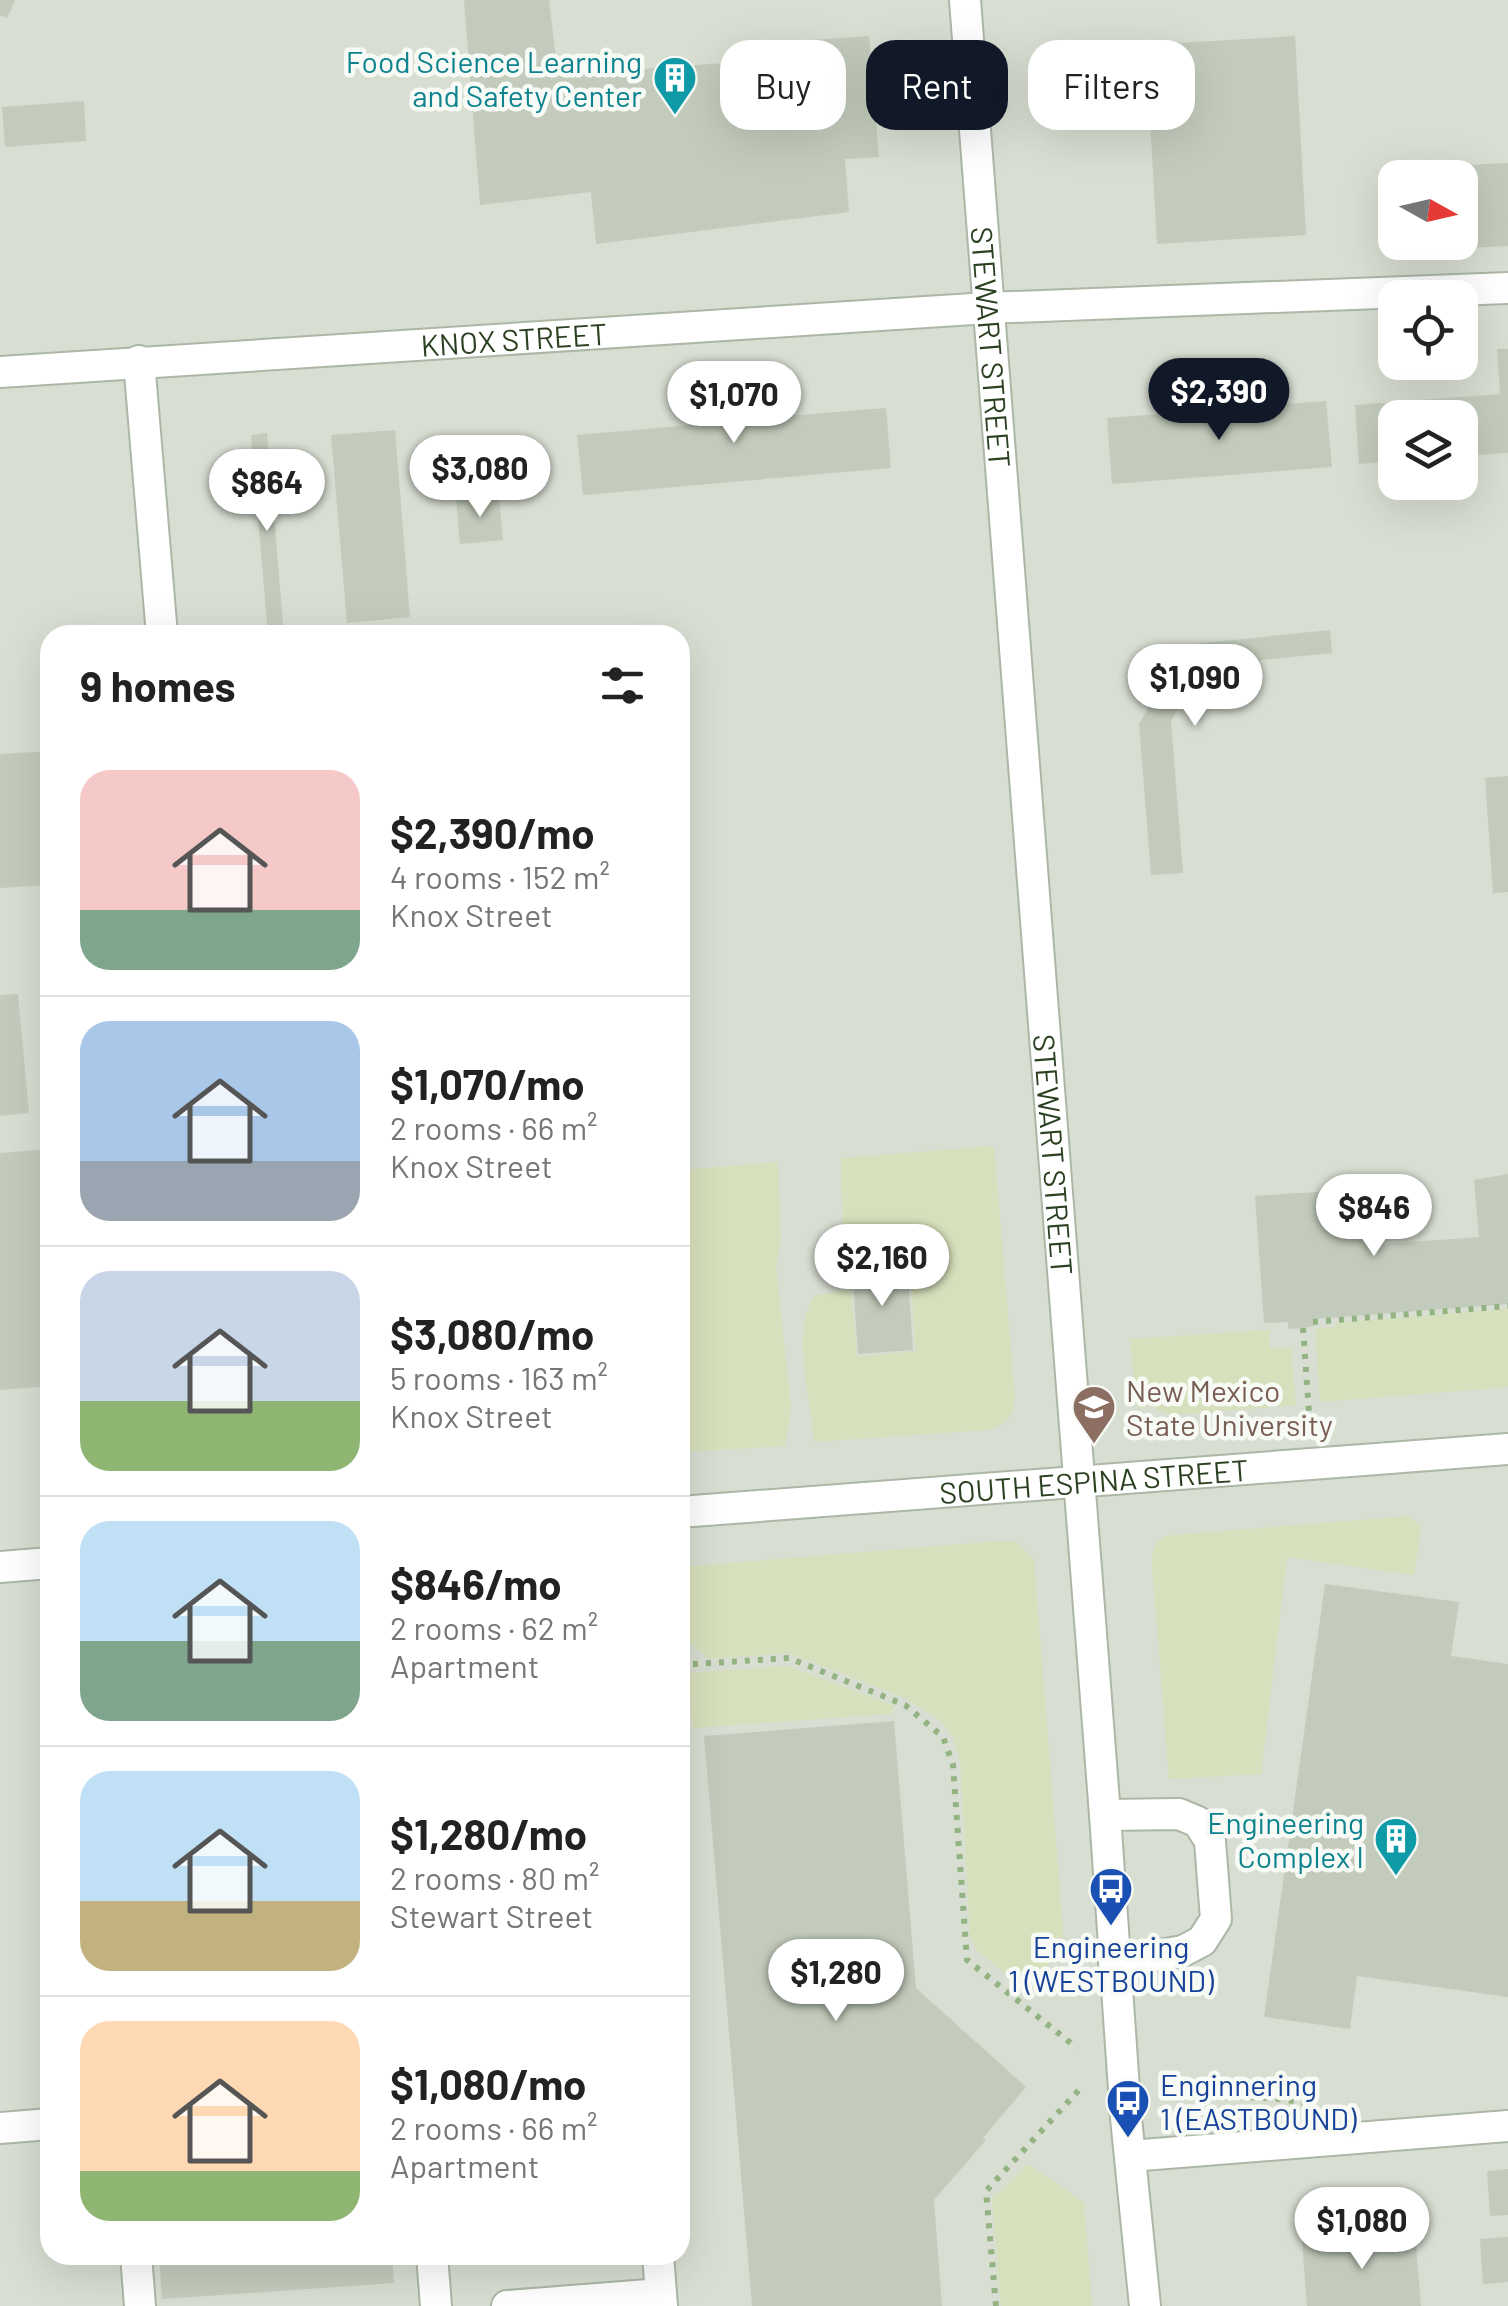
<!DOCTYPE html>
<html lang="en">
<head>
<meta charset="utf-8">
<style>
	:root { --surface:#fff; --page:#f6f6f6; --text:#222; --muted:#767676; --line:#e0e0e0; --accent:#111827 }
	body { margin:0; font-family:Barlow,sans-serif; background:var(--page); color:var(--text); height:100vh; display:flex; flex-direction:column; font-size:38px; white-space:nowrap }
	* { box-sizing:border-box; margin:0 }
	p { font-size:32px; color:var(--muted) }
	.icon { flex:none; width:55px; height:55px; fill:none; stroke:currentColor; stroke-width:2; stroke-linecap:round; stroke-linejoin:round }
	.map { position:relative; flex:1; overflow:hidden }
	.panel { position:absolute; left:40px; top:625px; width:650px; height:1640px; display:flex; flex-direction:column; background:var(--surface); border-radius:30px; box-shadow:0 10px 40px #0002 }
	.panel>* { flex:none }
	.top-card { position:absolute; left:720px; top:40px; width:638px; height:90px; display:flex; gap:20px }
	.needle { width:65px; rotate:98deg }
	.fabs { position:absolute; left:1378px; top:160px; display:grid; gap:20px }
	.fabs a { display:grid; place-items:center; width:100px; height:100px; border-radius:20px; background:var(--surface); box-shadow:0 10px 40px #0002; font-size:50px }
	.price { position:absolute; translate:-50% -85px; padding:0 22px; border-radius:35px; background:#fff; color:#222; font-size:32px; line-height:65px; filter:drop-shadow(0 2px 5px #0008) }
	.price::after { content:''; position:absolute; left:50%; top:60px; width:30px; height:22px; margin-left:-15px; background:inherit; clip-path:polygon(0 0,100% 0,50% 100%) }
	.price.current { background:var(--accent); color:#fff }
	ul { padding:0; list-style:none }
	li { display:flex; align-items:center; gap:30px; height:250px; padding:0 40px }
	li+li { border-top:2px solid var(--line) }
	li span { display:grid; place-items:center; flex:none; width:280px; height:200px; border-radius:30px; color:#555 }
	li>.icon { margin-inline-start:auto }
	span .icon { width:120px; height:120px; fill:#fffc; stroke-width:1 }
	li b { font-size:42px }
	h2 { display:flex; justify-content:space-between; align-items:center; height:120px; padding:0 40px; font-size:42px }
	.tag { padding:0 35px; border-radius:30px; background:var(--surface); box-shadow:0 10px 40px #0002; font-size:35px; line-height:90px }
	.tag.current { background:var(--accent); color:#fff }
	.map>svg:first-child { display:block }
	.built { fill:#d8ded2; fill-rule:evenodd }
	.green { fill:#d7e0bc }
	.building { fill:#c3ccbc }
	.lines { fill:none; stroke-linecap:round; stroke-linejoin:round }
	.minor-casing { stroke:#acb7a6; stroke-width:34 }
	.path { stroke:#93b383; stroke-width:6; stroke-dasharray:5 8; stroke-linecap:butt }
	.minor { stroke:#fff; stroke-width:30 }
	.labels { text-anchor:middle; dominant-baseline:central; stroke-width:9; stroke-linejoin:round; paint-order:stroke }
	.culture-label { font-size:30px; fill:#0d838f; stroke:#f8faf5; text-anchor:end }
	.street-label { font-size:30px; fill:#2b4122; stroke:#f8faf5 }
	.education-label { font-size:30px; fill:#785e54; stroke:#f8faf5; text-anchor:start }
	.transit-label { font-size:30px; fill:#164399; stroke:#f8faf5 }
</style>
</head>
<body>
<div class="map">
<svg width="1508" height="2306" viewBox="0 0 1508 2306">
	<rect width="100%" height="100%" fill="#e9eee4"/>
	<path class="built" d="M0,0H1508V2306H0ZM1395,178H1460V242H1395ZM1395,298H1460V362H1395ZM1395,418H1460V482H1395ZM50,635H680V2255H50Z"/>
	<g class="green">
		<path d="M994,1146L1015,1399C1011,1419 1006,1426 986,1430L814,1442C812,1404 789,1327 816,1295L851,1289L857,1357L916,1351L909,1261L851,1264L843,1257L841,1158Z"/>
		<path d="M778,1162L781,1241L776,1266L791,1408L785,1446L687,1452L680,1372V1170Z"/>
		<path d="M1508,1309V1387L1320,1402L1315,1328L1335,1327V1323Z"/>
		<path d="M1269,1330L1270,1349L1291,1347L1296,1405L1171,1415L1157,1410L1150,1404L1139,1410L1135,1395L1130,1339Z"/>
		<path d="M1409,1516L1421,1527L1414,1575L1287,1557L1261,1774L1169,1779L1152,1565C1152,1548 1155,1537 1173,1535Z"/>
		<path d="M1000,1541L1017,1542L1034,1560L1064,1944L1028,1991L977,1951L970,1938L960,1759L953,1737L940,1720L905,1698L789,1653L709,1659L685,1639L680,1570V1567Z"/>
		<path d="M788,1666L895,1706L890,1714L693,1728L687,1673Z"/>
		<path d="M1028,2164L1084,2203L1092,2306H1001L992,2199Z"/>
	</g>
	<g class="building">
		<path d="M0,0H15L7,18L0,15Z"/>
		<path d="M464,0H549L558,75L766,60L765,43L869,36L879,157L845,159L849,212L596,244L591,192L480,205Z"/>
		<path d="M1295,36L1306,235L1157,244L1146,45Z"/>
		<path d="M84,101L86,141L5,147L2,107Z"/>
		<path d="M1508,163V246L1427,250L1426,242H1460V178H1423V167Z"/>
		<path d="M1497,349H1508V453L1460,456V418H1395V461L1359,464L1355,405L1500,394Z"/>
		<path d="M772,388L774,417L886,408L891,468L583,495L577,435L691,425L689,396Z"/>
		<path d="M1326,401L1332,467L1112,484L1107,418Z"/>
		<path d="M395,430L410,617L347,623L331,435Z"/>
		<path d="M267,433L284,635H268L251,435Z"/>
		<path d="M499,495L503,540L460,544L456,499Z"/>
		<path d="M1330,630L1332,653L1203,666L1171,721L1183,873L1151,875L1139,724L1183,645Z"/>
		<path d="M50,751V885L0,888V754Z"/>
		<path d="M1508,776V892L1493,893L1485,778Z"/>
		<path d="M18,994L29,1113L0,1116V995Z"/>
		<path d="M50,1149V1386L0,1390V1153Z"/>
		<path d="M1508,1174V1304L1313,1319L1314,1326L1303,1328L1288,1329V1322L1264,1323L1255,1196L1330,1191V1202L1381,1198L1384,1244L1479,1237L1474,1180Z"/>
		<path d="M907,1264L913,1350L858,1354L852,1267Z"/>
		<path d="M1325,1584L1459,1602L1451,1656L1508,1664V1997L1357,1976L1350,2029L1264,2017Z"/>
		<path d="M894,1721L916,1988L1026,2087L983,2138L986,2140L934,2200L942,2306H752L704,1736Z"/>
		<path d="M1508,2169V2215L1490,2216L1487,2171Z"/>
		<path d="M1415,2233L1421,2306H1307L1302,2242Z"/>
		<path d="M1508,2237V2282L1483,2284L1480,2239Z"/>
		<path d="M159,2255H392L394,2283L162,2299Z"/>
	</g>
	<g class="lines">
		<defs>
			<g id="minor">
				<path id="s1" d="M965,0L1105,1815L1126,2118L1145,2306"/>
				<path d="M139,361L162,635"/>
				<path id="s2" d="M0,372L988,308L1508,288"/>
				<path id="s3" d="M680,1512L1508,1449"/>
				<path d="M0,1567L50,1563"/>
				<path d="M1105,1815L1179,1814L1198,1822L1210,1841L1216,1919L1202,1941L1183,1951L1114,1963"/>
				<path d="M0,2128L50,2124"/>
				<path d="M1130,2156L1508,2126"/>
				<path d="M136,2255L140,2306"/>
				<path d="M432,2255L436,2306"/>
				<path d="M658,2255L662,2306"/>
				<path d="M507,2306L661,2294"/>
			</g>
		</defs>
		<use href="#minor" class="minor-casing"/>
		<g class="path">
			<path d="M1313,1322L1508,1306"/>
			<path d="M1303,1328L1309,1412"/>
			<path d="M680,1665L789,1658L905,1705L943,1737L953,1765L967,1960L1077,2048"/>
			<path d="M1185,2095L1273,2098L1313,2104"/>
			<path d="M996,2306L986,2191L1079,2090"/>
		</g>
		<use href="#minor" class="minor"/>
	</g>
	<defs>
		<symbol id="building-pin" viewBox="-11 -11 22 30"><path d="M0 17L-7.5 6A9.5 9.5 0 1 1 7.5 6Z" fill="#0f9aa8" stroke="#f8faf5"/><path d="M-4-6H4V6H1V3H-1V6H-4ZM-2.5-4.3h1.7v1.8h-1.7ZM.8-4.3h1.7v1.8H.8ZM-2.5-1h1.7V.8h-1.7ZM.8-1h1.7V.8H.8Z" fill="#fff"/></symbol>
		<symbol id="university-pin" viewBox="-11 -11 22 30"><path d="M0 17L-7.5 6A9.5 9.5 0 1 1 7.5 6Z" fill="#8d6e63" stroke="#f8faf5"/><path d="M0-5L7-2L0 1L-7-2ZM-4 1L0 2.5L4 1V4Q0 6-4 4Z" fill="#fff"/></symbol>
		<symbol id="bus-pin" viewBox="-11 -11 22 30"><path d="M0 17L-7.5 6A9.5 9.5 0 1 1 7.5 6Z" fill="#1a4fb4" stroke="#f8faf5"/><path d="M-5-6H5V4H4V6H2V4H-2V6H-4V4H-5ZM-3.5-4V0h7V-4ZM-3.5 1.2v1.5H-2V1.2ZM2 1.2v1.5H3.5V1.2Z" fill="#fff"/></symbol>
	</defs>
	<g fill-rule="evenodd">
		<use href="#building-pin" x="650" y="53" width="50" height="68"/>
		<use href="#university-pin" x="1069" y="1382" width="50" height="68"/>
		<use href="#building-pin" x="1371" y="1814" width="50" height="68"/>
		<use href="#bus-pin" x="1086" y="1864" width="50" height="68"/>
		<use href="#bus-pin" x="1103" y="2076" width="50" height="68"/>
	</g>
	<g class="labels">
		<g class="culture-label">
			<text x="642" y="61">Food Science Learning<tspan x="642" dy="34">and Safety Center</tspan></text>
			<text x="1364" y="1822">Engineering<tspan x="1364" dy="34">Complex I</tspan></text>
		</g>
		<g class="street-label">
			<text stroke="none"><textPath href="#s2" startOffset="515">KNOX STREET</textPath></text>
			<text stroke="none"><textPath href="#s1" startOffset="348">STEWART STREET</textPath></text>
			<text stroke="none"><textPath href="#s1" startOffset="1158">STEWART STREET</textPath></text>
			<text stroke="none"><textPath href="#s3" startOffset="415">SOUTH ESPINA STREET</textPath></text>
		</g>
		<g class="education-label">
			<text x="1126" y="1390">New Mexico<tspan x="1126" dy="34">State University</tspan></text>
		</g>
		<g class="transit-label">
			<text x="1111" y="1946">Engineering<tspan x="1111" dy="34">1 (WESTBOUND)</tspan></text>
			<text x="1160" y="2084" text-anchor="start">Enginnering<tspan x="1160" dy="34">1 (EASTBOUND)</tspan></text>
		</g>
	</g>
</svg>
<div class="fabs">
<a><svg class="needle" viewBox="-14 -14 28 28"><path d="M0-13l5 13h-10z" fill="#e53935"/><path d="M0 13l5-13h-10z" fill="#767676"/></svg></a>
<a><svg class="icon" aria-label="locate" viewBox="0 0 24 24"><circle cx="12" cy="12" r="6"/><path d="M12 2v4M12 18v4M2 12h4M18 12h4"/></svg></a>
<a><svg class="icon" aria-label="layers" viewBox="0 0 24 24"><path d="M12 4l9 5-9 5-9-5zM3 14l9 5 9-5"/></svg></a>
</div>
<b class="price current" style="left:1219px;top:443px">$2,390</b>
<b class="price" style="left:734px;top:446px">$1,070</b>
<b class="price" style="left:480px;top:520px">$3,080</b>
<b class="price" style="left:267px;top:534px">$864</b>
<b class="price" style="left:1195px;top:729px">$1,090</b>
<b class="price" style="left:1374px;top:1259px">$846</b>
<b class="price" style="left:882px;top:1309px">$2,160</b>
<b class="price" style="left:836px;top:2024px">$1,280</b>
<b class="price" style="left:1362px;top:2272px">$1,080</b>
<div class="top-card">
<a class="tag">Buy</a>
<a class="tag current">Rent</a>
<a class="tag">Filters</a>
</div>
<section class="panel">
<h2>9 homes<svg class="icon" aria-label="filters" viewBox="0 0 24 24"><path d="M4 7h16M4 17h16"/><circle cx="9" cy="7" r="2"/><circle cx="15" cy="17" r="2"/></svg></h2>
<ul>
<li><span style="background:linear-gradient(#f6c9c9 70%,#7fa58c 0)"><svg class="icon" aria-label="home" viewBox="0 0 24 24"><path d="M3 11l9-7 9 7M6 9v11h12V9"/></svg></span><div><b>$2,390/mo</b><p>4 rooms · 152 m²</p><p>Knox Street</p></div></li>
<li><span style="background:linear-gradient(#a9c7e8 70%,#9aa5b1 0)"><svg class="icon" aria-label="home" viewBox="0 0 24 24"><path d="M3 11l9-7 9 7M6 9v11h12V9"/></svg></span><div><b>$1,070/mo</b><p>2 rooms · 66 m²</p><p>Knox Street</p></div></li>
<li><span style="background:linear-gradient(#c9d6e8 65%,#8fb573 0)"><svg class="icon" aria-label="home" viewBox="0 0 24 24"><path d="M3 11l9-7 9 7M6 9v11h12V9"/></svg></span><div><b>$3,080/mo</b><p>5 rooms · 163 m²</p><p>Knox Street</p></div></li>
<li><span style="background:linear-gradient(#bfe0f5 60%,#7fa58c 0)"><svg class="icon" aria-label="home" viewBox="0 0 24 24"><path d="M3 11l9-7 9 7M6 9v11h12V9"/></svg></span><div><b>$846/mo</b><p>2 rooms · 62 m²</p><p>Apartment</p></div></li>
<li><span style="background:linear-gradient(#bfe0f5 65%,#c2b280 0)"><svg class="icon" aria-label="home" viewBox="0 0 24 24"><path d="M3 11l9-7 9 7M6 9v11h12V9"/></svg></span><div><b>$1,280/mo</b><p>2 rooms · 80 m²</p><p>Stewart Street</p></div></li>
<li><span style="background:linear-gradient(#ffd9b3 75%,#8fb573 0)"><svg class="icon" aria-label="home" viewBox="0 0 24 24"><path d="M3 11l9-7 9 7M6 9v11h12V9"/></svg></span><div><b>$1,080/mo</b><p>2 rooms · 66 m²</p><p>Apartment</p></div></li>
</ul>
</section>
</div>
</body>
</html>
